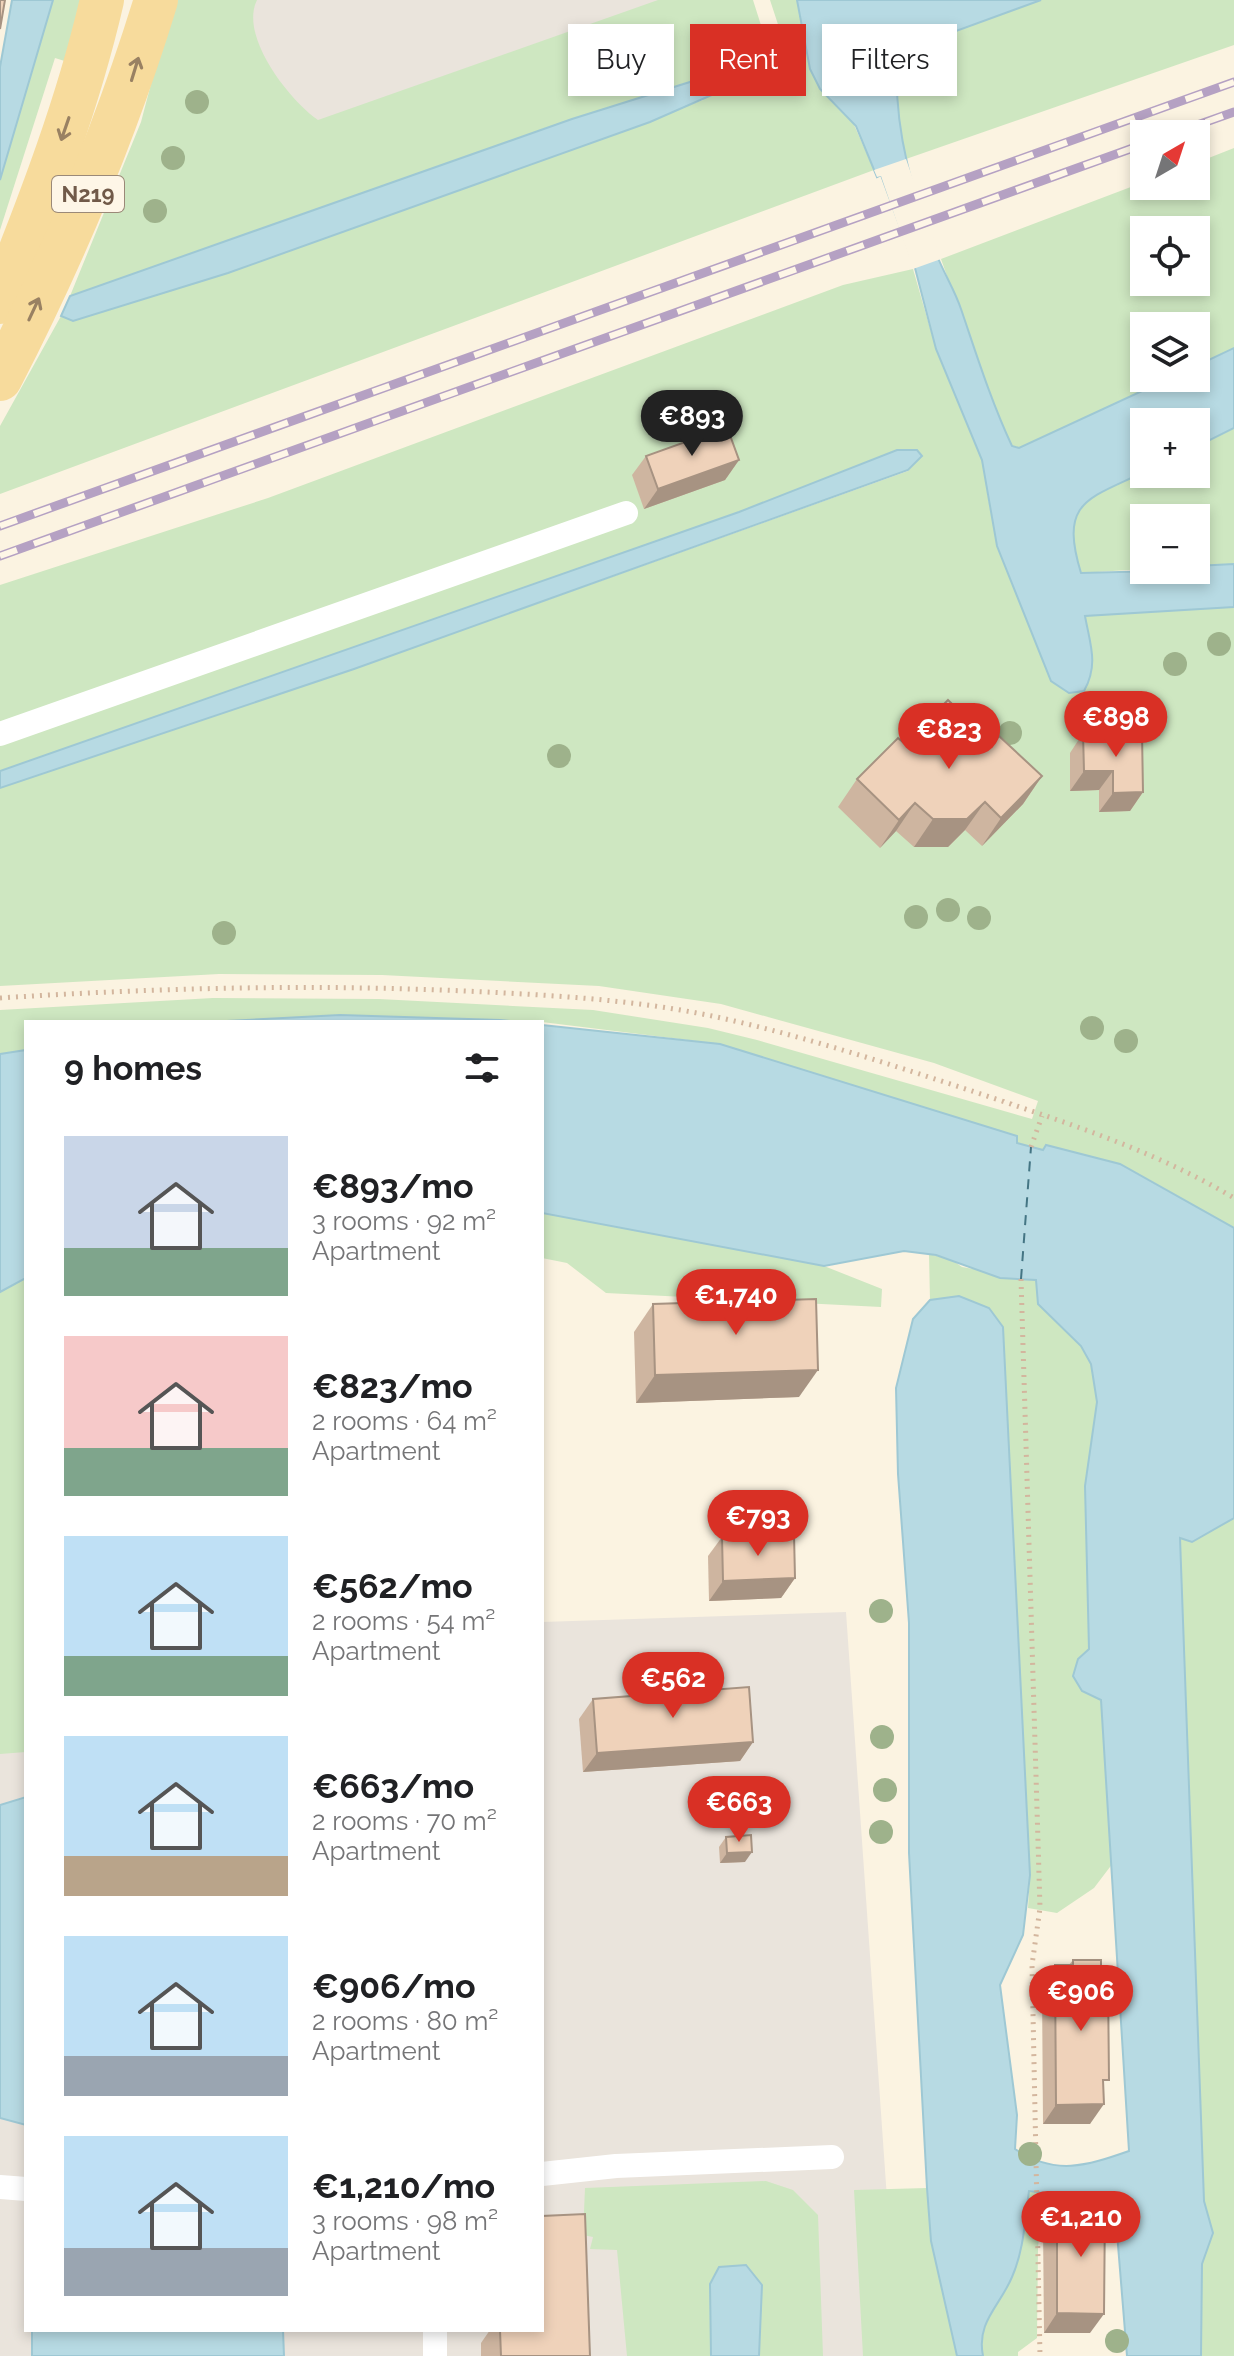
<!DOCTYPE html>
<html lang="en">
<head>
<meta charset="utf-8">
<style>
	:root { --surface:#fff; --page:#f6f6f6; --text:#202124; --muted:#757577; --accent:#d93025 }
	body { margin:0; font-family:Raleway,sans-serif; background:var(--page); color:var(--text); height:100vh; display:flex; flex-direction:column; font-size:30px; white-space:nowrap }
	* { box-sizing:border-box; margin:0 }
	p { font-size:26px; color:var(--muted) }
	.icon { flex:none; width:44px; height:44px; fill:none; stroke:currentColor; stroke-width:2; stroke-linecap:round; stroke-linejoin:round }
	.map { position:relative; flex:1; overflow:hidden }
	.panel { position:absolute; left:24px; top:1020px; width:520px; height:1312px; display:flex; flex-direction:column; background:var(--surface); border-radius:0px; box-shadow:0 4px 12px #0003 }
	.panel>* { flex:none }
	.top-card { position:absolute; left:568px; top:24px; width:546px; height:72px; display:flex; gap:16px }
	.needle { width:52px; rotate:39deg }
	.fabs { position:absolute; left:1130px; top:120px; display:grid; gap:16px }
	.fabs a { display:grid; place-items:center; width:80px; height:80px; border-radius:0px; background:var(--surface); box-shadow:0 4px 12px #0003; font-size:40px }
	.price { position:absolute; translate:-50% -68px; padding:0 18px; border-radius:28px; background:var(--accent); color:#fff; font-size:26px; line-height:52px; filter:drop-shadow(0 2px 4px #0008) }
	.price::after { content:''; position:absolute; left:50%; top:48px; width:24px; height:18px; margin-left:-12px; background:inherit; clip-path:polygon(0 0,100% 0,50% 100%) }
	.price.on { background:#222; color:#fff }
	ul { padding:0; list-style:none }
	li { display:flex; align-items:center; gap:24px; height:200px; padding:0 40px }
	li span { display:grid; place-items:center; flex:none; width:224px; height:160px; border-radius:0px; color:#555 }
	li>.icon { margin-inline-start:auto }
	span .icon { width:96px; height:96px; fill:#fffc; stroke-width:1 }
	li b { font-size:34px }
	h2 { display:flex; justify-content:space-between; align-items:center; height:96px; padding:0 40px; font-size:34px }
	.chip { padding:0 28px; border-radius:0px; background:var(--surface); box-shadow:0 4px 12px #0003; font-size:28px; line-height:72px }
	.chip.on { background:var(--accent); color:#fff }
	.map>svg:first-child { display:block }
	.industrial { fill:#eae4dc }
	.green { fill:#cee7c1; fill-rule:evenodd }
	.water { fill:#b7dae3; stroke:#9ec8d4; stroke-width:2 }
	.pier { fill:#fbf3e1 }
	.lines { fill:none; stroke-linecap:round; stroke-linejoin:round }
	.ferry { stroke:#447584; stroke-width:2; stroke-dasharray:10 8; stroke-linecap:butt }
	.path { stroke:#d3b69e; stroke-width:5; stroke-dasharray:2 6; stroke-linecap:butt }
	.service { stroke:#fff; stroke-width:24 }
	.primary { stroke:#f7db9c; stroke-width:44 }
	.rail-casing { stroke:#b5a1c3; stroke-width:9 }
	.rail { stroke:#fef6e7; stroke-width:6; stroke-dasharray:18; stroke-linecap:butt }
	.tree { fill:#9eb28b }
	.wall { fill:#ceb5a0 }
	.shaded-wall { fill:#a79382 }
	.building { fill:#efd2ba; stroke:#a79382; stroke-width:2 }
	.oneway { stroke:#998162 }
	.labels { text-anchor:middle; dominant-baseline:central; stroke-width:7; stroke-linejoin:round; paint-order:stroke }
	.shield { fill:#fef6e7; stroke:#9b8978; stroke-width:2 }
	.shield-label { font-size:22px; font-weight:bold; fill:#715a49 }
</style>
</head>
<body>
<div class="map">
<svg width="1234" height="2356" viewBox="0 0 1234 2356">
	<rect width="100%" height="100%" fill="#fbf3e1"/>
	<g class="industrial">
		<path d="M223,0H731L264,151Z"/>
		<path d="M26,1204V2330H542V1622L846,1612L898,2356H0V1211Z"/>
	</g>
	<g class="green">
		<path d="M53,0H85L71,63L55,58L0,230V180Z"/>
		<path d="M173,0H257C239,36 289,100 318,120L658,0H753L773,63L789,58L770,0H797L810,69L820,89L851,118L874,170L0,494V426L61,316L73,321L228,273L703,100L572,119L70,296L141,122Z"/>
		<path d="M1041,0H1234V45L906,159L895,106L897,63L912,47Z"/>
		<path d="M1234,148V348L1196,366V326H1144V378H1170L1019,448L1012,446L991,401L941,259L1144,182V186H1196V163ZM1144,230H1196V282H1144Z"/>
		<path d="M913,269L936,349L982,460L990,509L1084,691C1098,665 1091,644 1085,616L1234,607V1228L1148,1179L1017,1143L1016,1136L720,1044L542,1022L340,1015L207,1022H26V1050L0,1054V1010L213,998L379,999L593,1010L708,1028L757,1040L1032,1119L1038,1101L934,1063L721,1004L599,986L382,975L219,974L0,986V788L354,669L908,471L922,456L917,450H896L739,512L0,771V585L268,498L843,285Z"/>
		<path d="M1234,428V564L1196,566V518H1144V569L1081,573L1071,542L1076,516L1093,493L1144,472L1196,474V447Z"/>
		<path d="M542,1213L824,1266L882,1289L881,1307L606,1293L567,1263L542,1258Z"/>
		<path d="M929,1254L952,1260L962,1267L1036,1280L1038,1304L1081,1346L1091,1364L1097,1403L1085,1486L1089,1649L1078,1659L1082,1691L1101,1699L1113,1863L1094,1888L1057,1913L1028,1908L1030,1875L1003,1327L959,1296L930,1300Z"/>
		<path d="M26,1278V1752L0,1754V1292Z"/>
		<path d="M1234,1518V2356H1201L1202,2264L1213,2233L1204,2201L1180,1537L1192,1542Z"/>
		<path d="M766,2181L793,2190L818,2215L823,2356H759L762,2285L746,2265L719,2267L710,2284L711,2356H627L617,2250L590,2249L593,2237L583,2235L585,2188Z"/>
		<path d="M927,2188L931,2241L957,2356H863L854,2190Z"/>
		<path d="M1029,2190L1043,2195L1038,2248L1037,2338L1018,2352V2356H983C976,2322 1000,2306 1012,2277C1024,2250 1026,2219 1029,2190Z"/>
	</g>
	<g class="water">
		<path d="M12,0H53L0,180V67Z"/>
		<path d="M797,0H1041L912,47L897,63C894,132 913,194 938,258C945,275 955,291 961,309C977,356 991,401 1012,446L1019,448L1170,378H1196V366L1234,348V428L1196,447V422H1144V472C1088,499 1059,501 1081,573L1196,570V566L1234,564V607L1085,616C1090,644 1099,664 1084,691L1069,693L1051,681L997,546L982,460L936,349L915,268L881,175L877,177L856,126L820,89L810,69Z"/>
		<path d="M741,66L753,77L650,122L228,273L73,321L61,316L70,296L572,119Z"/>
		<path d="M897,450H917L922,456L908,470L354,669L0,788V771L739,512Z"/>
		<path d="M340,1015L500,1020L519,1022H207Z"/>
		<path d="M542,1025L720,1044L1017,1136V1143L1043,1150L1046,1145L1120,1164L1234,1228V1518L1192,1542L1180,1538L1204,2201L1213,2233L1202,2264L1201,2356H1127L1115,2208L1078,2197L1029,2191C1025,2219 1024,2250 1012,2277C1000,2306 976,2322 983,2356H957L931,2241L927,2188L909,1853V1623L898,1474L896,1388L913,1319L930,1300L959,1296L989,1308L1003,1327L1030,1875L1023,1935L1000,1985L1017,2115L1015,2149C1055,2176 1086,2166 1129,2151L1101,1700L1082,1691L1073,1676L1078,1659L1089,1649L1085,1486L1097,1402L1091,1364L1081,1346L1038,1304L1036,1280L1000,1278L936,1255L904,1251L824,1266L542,1213Z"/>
		<path d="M26,1050V1278L0,1292V1054Z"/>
		<path d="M26,1797V2125L0,2118V1805Z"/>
		<path d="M746,2265L762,2285L759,2356H711L710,2284L719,2267Z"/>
		<path d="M32,2330H283L284,2356H32Z"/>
	</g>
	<path class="pier" d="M906,159L941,259L913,269L881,176L877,177L874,170Z"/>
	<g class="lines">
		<path class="ferry" d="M1021,1279L1031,1147"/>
		<g class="path">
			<path d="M0,998C155,988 310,984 465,991C547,995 631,999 712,1016C801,1035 889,1064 975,1092C1064,1122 1154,1150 1234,1198"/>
			<path d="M1031,1147L1042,1116"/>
			<path d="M1021,1279L1040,1908L1032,1965L1040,2356"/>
		</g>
		<g class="service">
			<path d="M0,734L626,513"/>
			<path d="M542,2174L616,2166L832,2157"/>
			<path d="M0,2187L26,2189"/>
			<path d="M435,2330V2356"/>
		</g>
		<g class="primary">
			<path d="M0,302C40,203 78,104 102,0"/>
			<path d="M0,379C63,257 116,131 156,0"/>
		</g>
		<defs>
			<g id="rail">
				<path d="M1172,134L1234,112"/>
				<path d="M0,526L1234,82"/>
				<path d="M0,556L1144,144"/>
			</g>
		</defs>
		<use href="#rail" class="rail-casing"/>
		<use href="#rail" class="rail"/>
	</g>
	<g class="tree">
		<circle cx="197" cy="102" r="12"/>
		<circle cx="173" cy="158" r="12"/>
		<circle cx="155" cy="211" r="12"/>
		<circle cx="1219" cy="644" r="12"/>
		<circle cx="1175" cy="664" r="12"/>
		<circle cx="1010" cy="733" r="12"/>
		<circle cx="559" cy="756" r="12"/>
		<circle cx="948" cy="910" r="12"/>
		<circle cx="916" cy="917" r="12"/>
		<circle cx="979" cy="918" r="12"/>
		<circle cx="224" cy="933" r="12"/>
		<circle cx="1092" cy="1028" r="12"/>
		<circle cx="1126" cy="1041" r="12"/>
		<circle cx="881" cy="1611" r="12"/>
		<circle cx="882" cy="1737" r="12"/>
		<circle cx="885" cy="1790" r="12"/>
		<circle cx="881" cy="1832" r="12"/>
		<circle cx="1030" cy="2154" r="12"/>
		<circle cx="1117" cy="2341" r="12"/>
	</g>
	<g class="wall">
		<path d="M646,456L739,460L725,480L644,509L632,475Z"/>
		<path d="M1083,733L1143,792L1130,811L1099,812V790L1070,791V753Z"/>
		<path d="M905,744H993L1042,776L1023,804L982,846L965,830L948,847H914L896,831L880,848L838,807L857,779Z"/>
		<path d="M653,1304L799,1397L636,1403L634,1332Z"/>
		<path d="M722,1537L795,1578L781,1598L709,1601L708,1556Z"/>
		<path d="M593,1699L753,1742L740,1761L583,1772L579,1719Z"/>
		<path d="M726,1837L745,1862L720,1863L719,1847Z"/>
		<path d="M1073,1960L1103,2088L1090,2124H1043L1042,1985L1055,1965H1069Z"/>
		<path d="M1057,2205L1090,2333H1044L1043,2224Z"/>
		<path d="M490,2330H542L590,2356H481V2343Z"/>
	</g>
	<g class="shaded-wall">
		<path d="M739,460L725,480L644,509L658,489Z"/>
		<path d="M1084,771H1113L1099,790L1070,791Z"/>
		<path d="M1042,776L1023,804L982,846L1001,818Z"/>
		<path d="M1143,792L1130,811L1099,812L1113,793Z"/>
		<path d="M985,802L965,830L948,847H914L933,819Z"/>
		<path d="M915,803L896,831L880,848L899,820Z"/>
		<path d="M818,1370L799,1397L636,1403L655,1375Z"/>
		<path d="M795,1578L781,1598L709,1601L723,1581Z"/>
		<path d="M753,1742L740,1761L583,1772L597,1753Z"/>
		<path d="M752,1852L745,1862L720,1863L727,1853Z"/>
		<path d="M1104,2104L1090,2124H1043L1056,2105Z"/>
		<path d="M1057,2313L1104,2314L1090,2333H1044Z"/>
	</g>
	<g class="building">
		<path d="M0,0H5L0,29Z"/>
		<path d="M727,427L739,460L658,489L646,456Z"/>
		<path d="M948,700L993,744L999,736L1042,776L1001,818L985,802L967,819H933L915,803L899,820L857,779L898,738L905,744Z"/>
		<path d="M1083,733H1142L1143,792L1113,793V771H1084Z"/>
		<path d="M816,1299L818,1370L655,1375L653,1304Z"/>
		<path d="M794,1534L795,1578L723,1581L722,1537Z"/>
		<path d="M749,1687L753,1742L597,1753L593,1699Z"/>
		<path d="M751,1835L752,1852L727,1853L726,1837Z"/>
		<path d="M1073,1960H1101V1979H1108L1109,2080H1103L1104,2104L1056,2105L1055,1965H1073Z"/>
		<path d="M1057,2205L1105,2206L1104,2314L1057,2313Z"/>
		<path d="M585,2214L590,2356H501L500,2330H542V2216Z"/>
	</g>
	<defs><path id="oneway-shaft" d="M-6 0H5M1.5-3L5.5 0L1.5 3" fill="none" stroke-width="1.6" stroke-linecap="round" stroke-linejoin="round" transform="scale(2)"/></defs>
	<g class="oneway">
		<use href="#oneway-shaft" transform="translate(135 69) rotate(-73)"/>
		<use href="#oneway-shaft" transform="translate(65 129) rotate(109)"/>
		<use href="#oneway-shaft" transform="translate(34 309) rotate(-65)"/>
	</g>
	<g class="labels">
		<rect class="shield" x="52" y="176" width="72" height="36" rx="6"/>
		<g class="shield-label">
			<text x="88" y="194">N219</text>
		</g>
	</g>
</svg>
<div class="fabs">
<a><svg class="needle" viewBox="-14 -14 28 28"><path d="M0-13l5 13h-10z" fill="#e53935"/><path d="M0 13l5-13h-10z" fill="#757577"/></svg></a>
<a><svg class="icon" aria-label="locate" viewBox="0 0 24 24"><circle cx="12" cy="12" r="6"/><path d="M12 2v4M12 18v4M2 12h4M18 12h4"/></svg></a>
<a><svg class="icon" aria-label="layers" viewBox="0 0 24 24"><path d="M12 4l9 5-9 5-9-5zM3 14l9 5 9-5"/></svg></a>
<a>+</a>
<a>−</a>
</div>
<b class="price on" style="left:692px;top:458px">€893</b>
<b class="price" style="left:1116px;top:759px">€898</b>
<b class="price" style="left:949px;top:771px">€823</b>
<b class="price" style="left:736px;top:1337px">€1,740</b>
<b class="price" style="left:758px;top:1558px">€793</b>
<b class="price" style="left:673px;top:1720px">€562</b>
<b class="price" style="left:739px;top:1844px">€663</b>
<b class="price" style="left:1081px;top:2033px">€906</b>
<b class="price" style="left:1081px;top:2259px">€1,210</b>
<div class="top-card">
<a class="chip">Buy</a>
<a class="chip on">Rent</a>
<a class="chip">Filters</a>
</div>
<section class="panel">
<h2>9 homes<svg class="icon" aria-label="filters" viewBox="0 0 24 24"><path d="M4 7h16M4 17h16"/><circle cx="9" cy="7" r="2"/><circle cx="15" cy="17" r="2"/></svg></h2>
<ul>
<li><span style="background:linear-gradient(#c9d6e8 70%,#7fa58c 0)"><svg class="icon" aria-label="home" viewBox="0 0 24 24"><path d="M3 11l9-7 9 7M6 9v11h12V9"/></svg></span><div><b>€893/mo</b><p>3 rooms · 92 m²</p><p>Apartment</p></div></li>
<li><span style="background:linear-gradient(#f6c9c9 70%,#7fa58c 0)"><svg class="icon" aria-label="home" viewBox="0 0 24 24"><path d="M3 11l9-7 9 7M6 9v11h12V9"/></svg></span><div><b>€823/mo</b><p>2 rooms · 64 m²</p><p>Apartment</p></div></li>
<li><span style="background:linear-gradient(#bfe0f5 75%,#7fa58c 0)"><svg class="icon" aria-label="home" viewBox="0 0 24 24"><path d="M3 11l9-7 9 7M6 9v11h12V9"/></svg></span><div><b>€562/mo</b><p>2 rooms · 54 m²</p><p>Apartment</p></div></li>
<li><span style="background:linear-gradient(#bfe0f5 75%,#b9a48a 0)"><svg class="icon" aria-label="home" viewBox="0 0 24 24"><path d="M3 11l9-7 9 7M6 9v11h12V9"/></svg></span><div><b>€663/mo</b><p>2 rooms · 70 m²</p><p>Apartment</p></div></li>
<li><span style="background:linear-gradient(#bfe0f5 75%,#9aa5b1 0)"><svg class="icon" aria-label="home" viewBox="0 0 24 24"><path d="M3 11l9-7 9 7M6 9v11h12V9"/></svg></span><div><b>€906/mo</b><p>2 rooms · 80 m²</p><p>Apartment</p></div></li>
<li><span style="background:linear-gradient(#bfe0f5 70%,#9aa5b1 0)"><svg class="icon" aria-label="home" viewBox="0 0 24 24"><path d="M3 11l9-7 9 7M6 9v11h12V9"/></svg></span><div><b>€1,210/mo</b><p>3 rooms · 98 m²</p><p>Apartment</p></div></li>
</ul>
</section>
</div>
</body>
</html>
